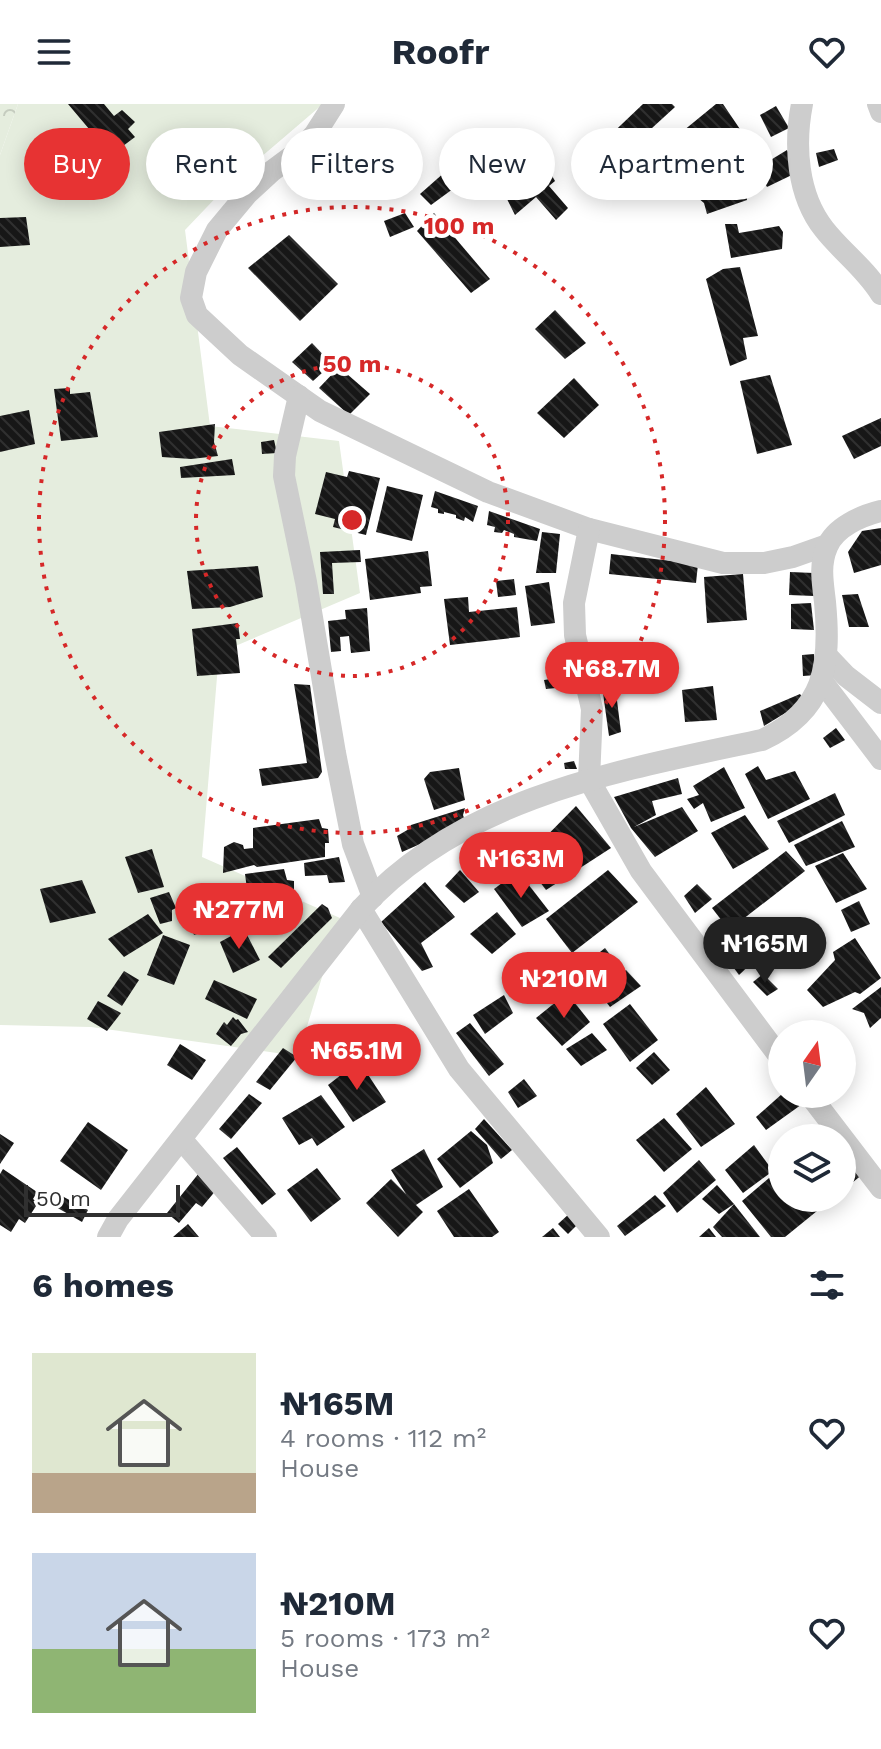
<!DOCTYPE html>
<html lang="en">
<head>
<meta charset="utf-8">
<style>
	:root { --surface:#fff; --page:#f2f2f3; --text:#1f2937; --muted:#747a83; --accent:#e73333 }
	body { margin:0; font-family:"Work Sans",sans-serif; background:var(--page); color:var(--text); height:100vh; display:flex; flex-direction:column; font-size:30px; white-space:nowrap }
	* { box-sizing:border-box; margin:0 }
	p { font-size:26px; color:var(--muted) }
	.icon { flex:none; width:44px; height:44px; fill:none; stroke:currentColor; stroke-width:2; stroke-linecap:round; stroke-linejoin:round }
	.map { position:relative; height:1133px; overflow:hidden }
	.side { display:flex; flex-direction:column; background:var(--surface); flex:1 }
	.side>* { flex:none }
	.guide { position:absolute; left:24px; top:24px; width:834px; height:72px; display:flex; gap:16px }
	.needle { width:52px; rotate:14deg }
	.fabs { position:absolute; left:768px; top:916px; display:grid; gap:16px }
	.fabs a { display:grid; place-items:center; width:88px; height:88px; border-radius:50%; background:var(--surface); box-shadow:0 4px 20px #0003; font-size:40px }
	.scale { position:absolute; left:24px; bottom:20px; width:156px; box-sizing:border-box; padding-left:8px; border:4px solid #303030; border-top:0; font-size:22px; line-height:28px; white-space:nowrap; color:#303030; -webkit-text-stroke:6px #fff; paint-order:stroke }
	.price { position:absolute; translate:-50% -68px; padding:0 18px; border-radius:28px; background:var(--accent); color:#fff; font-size:26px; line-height:52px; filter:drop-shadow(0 2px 4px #0008) }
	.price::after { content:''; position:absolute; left:50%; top:48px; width:24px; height:18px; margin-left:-12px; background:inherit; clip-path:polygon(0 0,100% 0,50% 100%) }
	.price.current { background:#222; color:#fff }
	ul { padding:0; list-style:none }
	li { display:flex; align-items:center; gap:24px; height:200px; padding:0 32px }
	li span { display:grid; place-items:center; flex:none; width:224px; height:160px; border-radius:0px; color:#555 }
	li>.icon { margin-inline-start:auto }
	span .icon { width:96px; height:96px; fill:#fffc; stroke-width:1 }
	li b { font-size:34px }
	h2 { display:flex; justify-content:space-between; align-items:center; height:96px; padding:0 32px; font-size:34px }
	.chip { padding:0 28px; border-radius:36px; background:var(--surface); box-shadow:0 4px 20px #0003; font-size:28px; line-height:72px }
	.chip.current { background:var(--accent); color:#fff }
	header { display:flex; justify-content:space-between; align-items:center; height:104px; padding:0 32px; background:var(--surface); font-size:36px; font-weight:700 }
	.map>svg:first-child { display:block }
	.grass { fill:#e5edde }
	.forest { fill:url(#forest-crowns) }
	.building { fill:url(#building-back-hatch) }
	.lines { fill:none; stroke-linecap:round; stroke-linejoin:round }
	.minor { stroke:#cdcdcd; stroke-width:22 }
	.ring { fill:none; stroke:#d62828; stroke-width:4; stroke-dasharray:4 8 }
	.centre { fill:#d62828; stroke:#fff; stroke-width:4 }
	.ring-label { font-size:24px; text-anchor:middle; font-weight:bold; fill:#d62828; stroke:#fff; stroke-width:8; stroke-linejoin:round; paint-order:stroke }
</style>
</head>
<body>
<header><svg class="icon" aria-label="menu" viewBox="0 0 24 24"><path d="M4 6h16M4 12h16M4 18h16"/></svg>Roofr<svg class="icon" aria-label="heart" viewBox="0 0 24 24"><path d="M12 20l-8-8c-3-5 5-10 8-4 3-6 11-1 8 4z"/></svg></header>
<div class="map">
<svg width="881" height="1133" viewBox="0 0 881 1133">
	<defs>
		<pattern id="forest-crowns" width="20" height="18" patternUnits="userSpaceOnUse" patternTransform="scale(2)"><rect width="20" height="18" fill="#e5edde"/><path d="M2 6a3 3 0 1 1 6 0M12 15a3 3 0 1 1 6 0" fill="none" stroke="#c5ccbf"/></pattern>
		<pattern id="building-back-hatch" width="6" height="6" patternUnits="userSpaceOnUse" patternTransform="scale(2)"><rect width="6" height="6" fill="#171717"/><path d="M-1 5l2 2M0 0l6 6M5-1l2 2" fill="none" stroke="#303030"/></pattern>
	</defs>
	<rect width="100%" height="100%" fill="#fff"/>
	<path class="grass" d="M18,0H323L226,83L185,126L210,322L339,337L360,489L219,549L202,753L340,814L298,952L91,923L0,921V51Z"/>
	<path class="forest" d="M0,0H18L0,51Z"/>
	<g class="building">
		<path d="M68,0H104L114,12L122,6L135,18L128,25L135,33L111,51Z"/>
		<path d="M643,0H672L675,3L616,57L601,40Z"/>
		<path d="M716,0H723L748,37L724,51L718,40L723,35L721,32L700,47L683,27Z"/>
		<path d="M776,2L789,24L771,33L760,11Z"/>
		<path d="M518,31L536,50L504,77L488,59Z"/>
		<path d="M834,45L838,56L819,63L816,49Z"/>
		<path d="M787,46L798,68L767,83L756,65Z"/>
		<path d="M462,53L476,68L431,101L420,90Z"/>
		<path d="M532,57L546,61L555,77L549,82L568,104L556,116L536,93L515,111L507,95L495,89Z"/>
		<path d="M739,77L745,84L747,96L707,110L704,99L698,94Z"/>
		<path d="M405,109L414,123L390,133L384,117Z"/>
		<path d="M434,109L490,175L471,189L417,127Z"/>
		<path d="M26,113L30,141L0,143V114Z"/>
		<path d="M725,120H737L739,129L779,122L783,128L782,145L731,154Z"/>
		<path d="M289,131L338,180L300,217L248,164Z"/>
		<path d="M740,163L758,232L743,234L747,255L730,262L706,175L723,165Z"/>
		<path d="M555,206L586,239L565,255L535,225Z"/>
		<path d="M312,239L332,260L313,277L292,258Z"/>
		<path d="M339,263L370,290L349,311L319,284Z"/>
		<path d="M770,271L792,341L757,350L740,277Z"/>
		<path d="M574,274L599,301L564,334L537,309Z"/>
		<path d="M70,284V290L90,288L98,333L61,337L54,285Z"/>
		<path d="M29,306L35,340L0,348V312Z"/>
		<path d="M881,314V342L854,355L842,332Z"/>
		<path d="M215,320L214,338L218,352L191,355L162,353L159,328Z"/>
		<path d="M274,336L277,349L262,350L261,338Z"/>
		<path d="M232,355L235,371L181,374L180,363Z"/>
		<path d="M349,367L380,374L366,431L333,423L335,415L315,410L326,368L347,373Z"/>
		<path d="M387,382L423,391L412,437L376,428Z"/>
		<path d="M435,387L478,402L473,418L465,413L464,417L456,414V411L444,408V410L438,409V405L431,403Z"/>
		<path d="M489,407L540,425L537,437L514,433V430L504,426L502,429L494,428L495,423L487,421Z"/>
		<path d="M881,424V461L854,469L848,448L862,427Z"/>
		<path d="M542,428L560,430L556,469H536Z"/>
		<path d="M360,446L361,458L332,459L334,490H323L320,448Z"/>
		<path d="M428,447L432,482L420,483L421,489L370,496L365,455Z"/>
		<path d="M611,450L698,460L696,479L609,470Z"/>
		<path d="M258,462L263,493L230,503L192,505L187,467Z"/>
		<path d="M790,468L814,469V492L789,491Z"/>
		<path d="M743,470L747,516L707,519L704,473Z"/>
		<path d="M514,475L516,491L498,493L496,477Z"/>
		<path d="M549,478L555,519L531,522L525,482Z"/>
		<path d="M858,490L869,523H849L842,491Z"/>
		<path d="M468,493L469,508L517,503L520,533L450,541L444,495Z"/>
		<path d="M811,499L814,526L791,525V500Z"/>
		<path d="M367,504L370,547L351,549L349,532L340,533L341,547L331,548L328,517L346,515L345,506Z"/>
		<path d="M238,519L240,535H236L240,569L197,572L192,525Z"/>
		<path d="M814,550L816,571L803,572L802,551Z"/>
		<path d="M564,573L566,583L546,585L544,576Z"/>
		<path d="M294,580L310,581L322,668L318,674L262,682L259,665L307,659Z"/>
		<path d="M615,581L621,628L609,632L602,582Z"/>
		<path d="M713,582L717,616L685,618L682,586Z"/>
		<path d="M800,590L805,597L764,622L760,607Z"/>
		<path d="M836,624L845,636L830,644L823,634Z"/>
		<path d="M574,657L577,665H565L564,659Z"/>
		<path d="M758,662L766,676L795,667L810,695L768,715L745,670Z"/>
		<path d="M724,663L745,704L711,718L703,699L694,705L687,695L699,691L693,682Z"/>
		<path d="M459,664L465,696L434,706L424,675L430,668Z"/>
		<path d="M678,674L682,690L652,697L656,711L634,723L682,703L698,727L655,753L631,724L614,693Z"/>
		<path d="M835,689L845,711L789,739L777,717Z"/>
		<path d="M576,702L611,744L546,786L523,756Z"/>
		<path d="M465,704L463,711L466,720L402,748L397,732L409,725L411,721Z"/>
		<path d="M745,711L769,745L733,765L711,729Z"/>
		<path d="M319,715L322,724L328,725L329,739H325V753L257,763L254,761L223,769L224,743L234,738L243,741L244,745L253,744V724Z"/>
		<path d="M842,717L855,743L806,762L794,741Z"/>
		<path d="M506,736L523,756L488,780L472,760Z"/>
		<path d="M152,745L164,783L138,789L125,753Z"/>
		<path d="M786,747L805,767L729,826L712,804Z"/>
		<path d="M843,749L867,785L836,799L815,762Z"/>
		<path d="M339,753L345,778L329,779L327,771L305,772L304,759Z"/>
		<path d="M284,765L287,776L294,777V795L289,796L291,817L252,823L245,770Z"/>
		<path d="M460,766L479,788L464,799L445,782Z"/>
		<path d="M608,766L638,798L572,849L546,815Z"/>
		<path d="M518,767L549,807L522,823L494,785Z"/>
		<path d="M82,776L96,809L50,819L40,785Z"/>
		<path d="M425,778L455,813L421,839L433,863L422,867L381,818Z"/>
		<path d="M697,780L712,795L695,809L684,792Z"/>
		<path d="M227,786L237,817L194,831L183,802Z"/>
		<path d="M169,788L176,804L172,806V817L160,820L150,794Z"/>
		<path d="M859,797L870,820L851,828L841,806Z"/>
		<path d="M322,800L328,804L332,814L281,864L268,853Z"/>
		<path d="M497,808L516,830L492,850L470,830Z"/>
		<path d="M148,810L163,829L124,853L108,835Z"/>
		<path d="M244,825L260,856L233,869L220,838Z"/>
		<path d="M163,831L190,841L174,881L147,871Z"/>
		<path d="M855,834L881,874L860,890L855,888L823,903L807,886L835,856L833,848Z"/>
		<path d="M742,839L755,856L739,871L725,852Z"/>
		<path d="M605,844L617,860L596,878L580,864Z"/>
		<path d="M539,853L558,874L542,888L524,862Z"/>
		<path d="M626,866L641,882L610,903L597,886Z"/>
		<path d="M124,867L139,876L122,902L107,892Z"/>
		<path d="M763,870L778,885L767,892L753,878Z"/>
		<path d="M214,876L257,895L247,915L205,895Z"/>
		<path d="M881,883V914L870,924L864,909L852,905Z"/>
		<path d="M567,889L590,918L562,942L536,914Z"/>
		<path d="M504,891L513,909L485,930L473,911Z"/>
		<path d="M98,897L121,909L107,927L87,915Z"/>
		<path d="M630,900L658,936L630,958L603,920Z"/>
		<path d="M233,913L236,916L238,915L248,928L241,930L231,942L216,930L224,918L227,921Z"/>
		<path d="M470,919L504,960L489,972L456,929Z"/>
		<path d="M592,929L607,946L581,962L566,945Z"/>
		<path d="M180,940L206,956L192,976L167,961Z"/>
		<path d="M283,944L297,953L270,986L256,978Z"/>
		<path d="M654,948L670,966L652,981L636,964Z"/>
		<path d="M359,957L386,998L353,1018L328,981Z"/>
		<path d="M524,975L537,992L518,1004L508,988Z"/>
		<path d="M706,983L735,1020L701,1043L676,1010Z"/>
		<path d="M249,990L262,999L231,1035L219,1025Z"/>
		<path d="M782,990H799L805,998L766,1026L756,1013Z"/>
		<path d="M321,991L345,1023L317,1042L312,1034L299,1041L282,1014Z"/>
		<path d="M664,1014L692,1045L664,1068L636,1036Z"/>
		<path d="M484,1015L512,1046L501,1055L475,1025Z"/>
		<path d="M88,1018L128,1046L101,1086L60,1057Z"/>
		<path d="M471,1027L487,1041L493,1059L460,1084L437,1055Z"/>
		<path d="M0,1030L14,1039L0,1060Z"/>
		<path d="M754,1041L773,1067L743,1089L725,1066Z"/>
		<path d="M237,1043L276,1090L262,1101L223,1054Z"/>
		<path d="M424,1045L443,1083L416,1101L423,1108L398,1133L366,1099L391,1075L406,1090L391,1066Z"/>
		<path d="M842,1049L863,1070L842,1087Z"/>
		<path d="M699,1056L716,1076L677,1109L663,1089Z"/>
		<path d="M782,1063V1094H833L785,1133H771L742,1097Z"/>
		<path d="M317,1064L341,1095L311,1118L287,1086Z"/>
		<path d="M3,1065L37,1088L33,1095L38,1099L25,1119L19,1115L11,1128L0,1121V1070Z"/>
		<path d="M199,1069L217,1085L202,1103L196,1099L179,1119L167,1109Z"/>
		<path d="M717,1081L734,1100L719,1110L702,1095Z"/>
		<path d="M469,1085L499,1128L492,1133H454L437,1107Z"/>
		<path d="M655,1091L666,1102L625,1132L617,1122Z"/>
		<path d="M62,1092L88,1106L82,1118L56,1103Z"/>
		<path d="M734,1100L760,1133H722L713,1123Z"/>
		<path d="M570,1109L579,1119L568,1130L558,1120Z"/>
		<path d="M188,1120L199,1133H173Z"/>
		<path d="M553,1124L560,1133H542Z"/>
		<path d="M709,1124L716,1133H699Z"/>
	</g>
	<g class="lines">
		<g class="minor">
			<path d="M334,0L315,30L299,47L272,67L247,90L217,126L196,168L191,194L197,211L240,251L320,307L488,388L589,425L723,459H764L793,453L827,441"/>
			<path d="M802,0C794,41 797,91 824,125C841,147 865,164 881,190"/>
			<path d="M878,0L881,8"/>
			<path d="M299,292L285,352L284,372L306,478L335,649L353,740L373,793"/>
			<path d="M589,425L574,499L575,531L592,605L589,676L641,767L782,956"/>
			<path d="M828,553L846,572L881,599"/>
			<path d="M821,576L881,655"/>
			<path d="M361,805L459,965L599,1133"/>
			<path d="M809,990L881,1084"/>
			<path d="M181,1035L266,1133"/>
			<path d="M108,1133L118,1115L361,805C462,693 621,666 762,636C825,607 831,562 825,498C823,480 819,461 827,443C835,423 861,412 881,407"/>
		</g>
	</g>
	<g class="ring">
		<circle cx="352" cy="416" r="156"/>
		<circle cx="352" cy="416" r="313"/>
	</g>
	<circle cx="352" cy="416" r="12" class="centre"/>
	<g class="ring-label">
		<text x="459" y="130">100 m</text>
		<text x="352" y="268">50 m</text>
	</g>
</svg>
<div class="fabs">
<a><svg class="needle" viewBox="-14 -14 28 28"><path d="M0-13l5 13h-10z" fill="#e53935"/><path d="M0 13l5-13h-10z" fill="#747a83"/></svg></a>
<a><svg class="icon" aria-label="layers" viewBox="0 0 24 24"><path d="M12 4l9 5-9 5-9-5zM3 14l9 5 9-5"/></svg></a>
</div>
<div class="scale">50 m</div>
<b class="price" style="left:612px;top:606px">₦68.7M</b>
<b class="price" style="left:521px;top:796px">₦163M</b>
<b class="price" style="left:239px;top:847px">₦277M</b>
<b class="price current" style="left:765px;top:881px">₦165M</b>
<b class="price" style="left:564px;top:916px">₦210M</b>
<b class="price" style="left:357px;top:988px">₦65.1M</b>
<div class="guide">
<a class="chip current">Buy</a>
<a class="chip">Rent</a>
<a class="chip">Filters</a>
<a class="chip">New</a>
<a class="chip">Apartment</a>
</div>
</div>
<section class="side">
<h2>6 homes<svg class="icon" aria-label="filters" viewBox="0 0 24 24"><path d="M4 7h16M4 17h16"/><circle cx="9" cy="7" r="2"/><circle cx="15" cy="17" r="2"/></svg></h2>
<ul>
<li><span style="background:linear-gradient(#dfe7d0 75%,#b9a48a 0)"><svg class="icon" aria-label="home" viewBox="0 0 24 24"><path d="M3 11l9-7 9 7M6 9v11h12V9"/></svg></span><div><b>₦165M</b><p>4 rooms · 112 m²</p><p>House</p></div><svg class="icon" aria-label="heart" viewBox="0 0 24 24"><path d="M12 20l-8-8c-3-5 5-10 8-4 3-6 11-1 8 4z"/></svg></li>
<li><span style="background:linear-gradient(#c9d6e8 60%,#8fb573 0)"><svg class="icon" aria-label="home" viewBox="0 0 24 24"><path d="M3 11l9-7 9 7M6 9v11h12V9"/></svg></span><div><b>₦210M</b><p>5 rooms · 173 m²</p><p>House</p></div><svg class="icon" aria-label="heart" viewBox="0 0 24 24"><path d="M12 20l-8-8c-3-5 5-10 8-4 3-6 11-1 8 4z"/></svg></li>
</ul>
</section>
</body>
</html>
